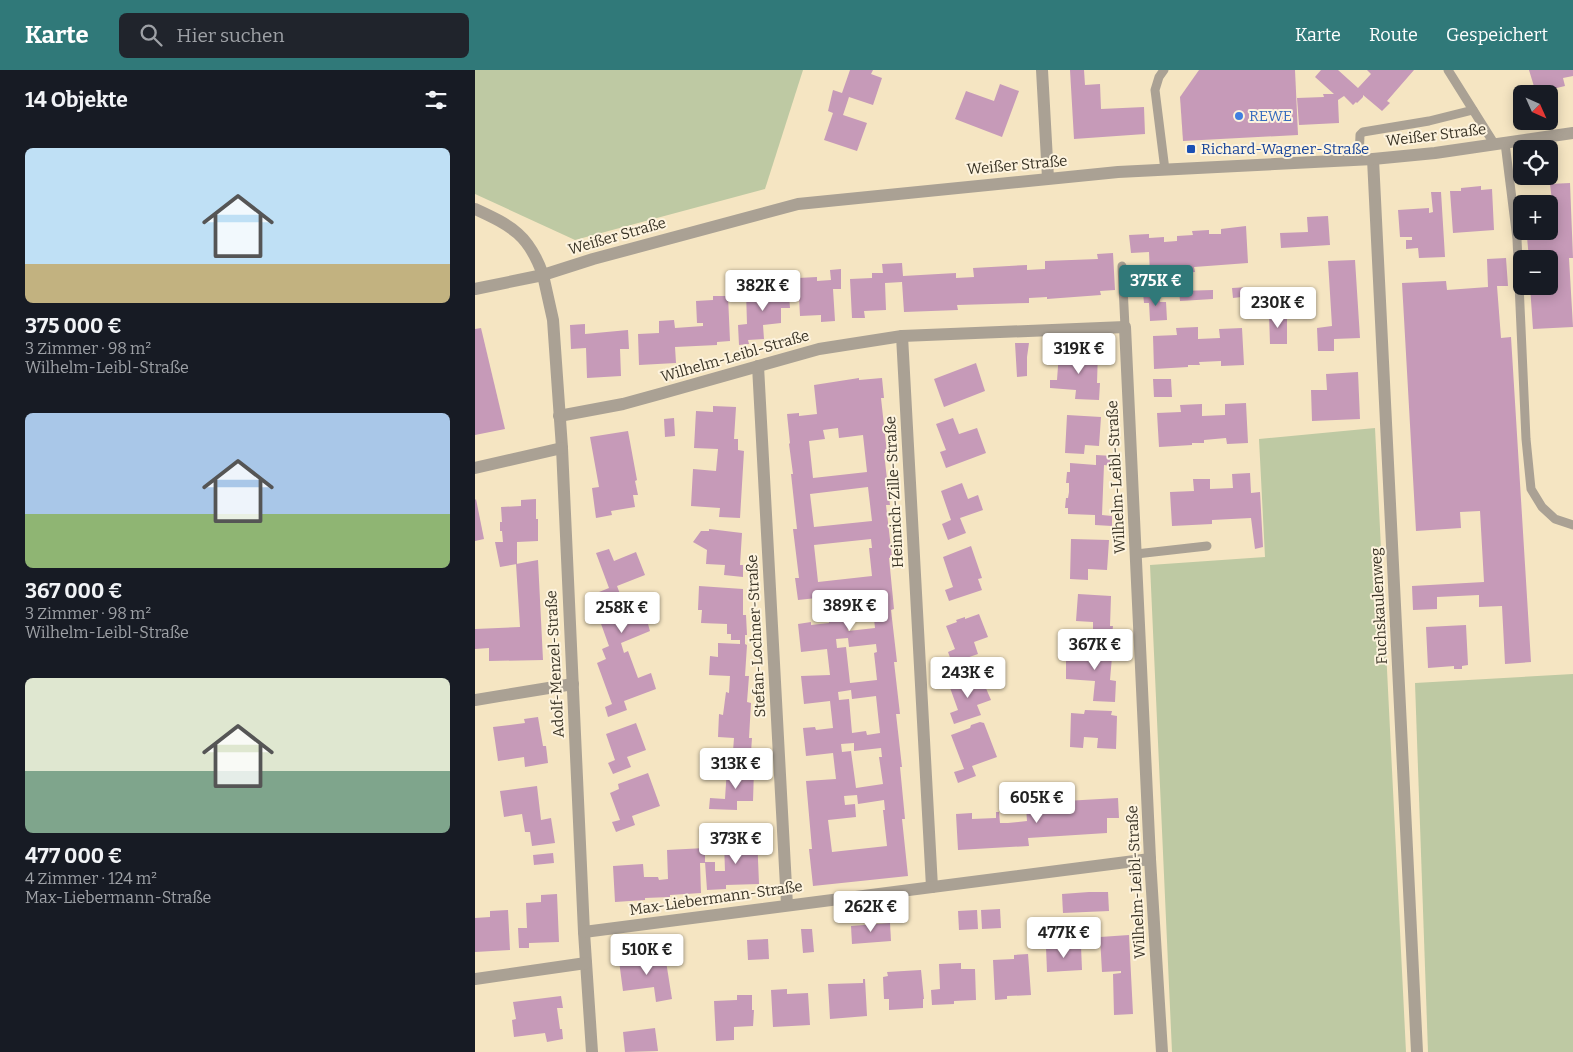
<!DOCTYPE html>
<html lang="de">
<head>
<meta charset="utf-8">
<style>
	:root { --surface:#171b24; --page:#20242c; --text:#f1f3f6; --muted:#9ea1a6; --accent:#307979 }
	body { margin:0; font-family:Bitter,serif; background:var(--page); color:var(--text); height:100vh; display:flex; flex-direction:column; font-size:19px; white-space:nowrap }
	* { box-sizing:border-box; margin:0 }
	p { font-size:16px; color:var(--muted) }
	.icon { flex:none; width:28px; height:28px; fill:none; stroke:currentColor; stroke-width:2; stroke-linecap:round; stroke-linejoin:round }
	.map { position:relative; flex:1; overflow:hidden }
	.sheet { display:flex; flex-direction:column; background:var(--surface); width:475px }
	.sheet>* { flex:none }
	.needle { width:32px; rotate:135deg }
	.controls { position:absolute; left:1038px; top:15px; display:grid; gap:10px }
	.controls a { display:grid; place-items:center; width:45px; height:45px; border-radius:8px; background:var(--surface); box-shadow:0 2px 12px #0003; font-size:25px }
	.price { position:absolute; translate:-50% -42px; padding:0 11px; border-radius:5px; background:#fff; color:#222; font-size:16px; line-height:32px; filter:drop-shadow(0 1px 2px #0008) }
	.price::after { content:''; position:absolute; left:50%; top:30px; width:15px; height:11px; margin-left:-8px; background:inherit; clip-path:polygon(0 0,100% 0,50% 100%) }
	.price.selected { background:var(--accent); color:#fff }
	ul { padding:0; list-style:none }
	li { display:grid; align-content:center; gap:10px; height:265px; padding:0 25px }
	li span { display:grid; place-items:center; height:155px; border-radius:8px; color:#555 }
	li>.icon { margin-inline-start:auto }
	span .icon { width:90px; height:90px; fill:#fffc; stroke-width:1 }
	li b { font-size:21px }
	h2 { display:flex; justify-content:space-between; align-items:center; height:60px; padding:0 25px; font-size:21px }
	header { display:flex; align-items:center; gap:30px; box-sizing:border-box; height:70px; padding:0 25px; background:var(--accent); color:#fff }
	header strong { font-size:24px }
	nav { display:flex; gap:28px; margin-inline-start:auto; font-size:18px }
	.search { width:350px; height:45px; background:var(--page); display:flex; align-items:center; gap:12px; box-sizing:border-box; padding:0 18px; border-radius:8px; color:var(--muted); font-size:19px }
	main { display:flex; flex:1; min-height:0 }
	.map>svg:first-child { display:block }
	.green { fill:#bec9a3 }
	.building { fill:#c69ab8; fill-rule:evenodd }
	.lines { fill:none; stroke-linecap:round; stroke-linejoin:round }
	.service { stroke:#aaa194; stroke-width:9 }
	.minor { stroke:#aaa194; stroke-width:12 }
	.tertiary { stroke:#aaa194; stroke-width:12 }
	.shop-dot { fill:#3f7fe0; stroke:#fdf3de; stroke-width:2 }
	.transit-dot { fill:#1a4fb4; stroke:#fdf3de; stroke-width:2 }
	.labels { text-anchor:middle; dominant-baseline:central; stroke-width:4; stroke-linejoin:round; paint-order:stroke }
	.shop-label { font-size:15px; fill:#366cbe; stroke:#fdf3de; text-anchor:start }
	.street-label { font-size:15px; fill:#3b3527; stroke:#fdf3de }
	.transit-label { font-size:15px; fill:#164399; stroke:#fdf3de; text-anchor:start }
</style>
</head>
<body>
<header>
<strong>Karte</strong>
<div class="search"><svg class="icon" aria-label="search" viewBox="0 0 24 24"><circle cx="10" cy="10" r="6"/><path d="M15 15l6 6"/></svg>Hier suchen</div>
<nav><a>Karte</a><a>Route</a><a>Gespeichert</a></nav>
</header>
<main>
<section class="sheet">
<h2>14 Objekte<svg class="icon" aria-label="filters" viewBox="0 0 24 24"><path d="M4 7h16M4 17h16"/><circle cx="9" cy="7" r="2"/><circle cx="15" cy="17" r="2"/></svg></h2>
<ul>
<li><span style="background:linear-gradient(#bfe0f5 75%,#c2b280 0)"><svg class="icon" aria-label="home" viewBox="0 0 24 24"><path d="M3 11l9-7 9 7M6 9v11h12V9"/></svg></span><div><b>375 000 €</b><p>3 Zimmer · 98 m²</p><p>Wilhelm-Leibl-Straße</p></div></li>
<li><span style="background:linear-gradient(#a9c7e8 65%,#8fb573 0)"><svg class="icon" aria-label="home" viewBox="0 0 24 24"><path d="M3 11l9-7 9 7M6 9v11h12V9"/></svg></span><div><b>367 000 €</b><p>3 Zimmer · 98 m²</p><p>Wilhelm-Leibl-Straße</p></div></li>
<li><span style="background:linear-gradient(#dfe7d0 60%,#7fa58c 0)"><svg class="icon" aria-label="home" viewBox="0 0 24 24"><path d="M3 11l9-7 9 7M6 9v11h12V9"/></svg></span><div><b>477 000 €</b><p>4 Zimmer · 124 m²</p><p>Max-Liebermann-Straße</p></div></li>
</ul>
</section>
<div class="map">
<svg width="1098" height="982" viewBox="0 0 1098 982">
	<rect width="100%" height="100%" fill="#f5e5c2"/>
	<g class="green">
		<path d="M0,0H328L290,119L100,170L0,124Z"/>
		<path d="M900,358L931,982H697L675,495L790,487L784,369Z"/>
		<path d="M1098,604V982H953L940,613Z"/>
	</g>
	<g class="building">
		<path d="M375,0H398L396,4L407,8L398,35L374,27L368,45L392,53L382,81L349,70L358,43L353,41L358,20L367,23Z"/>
		<path d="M595,0H609L610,15L625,14L626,39L669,37L670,64L599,69Z"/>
		<path d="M724,0H820L823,65L708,71L705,27Z"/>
		<path d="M846,0H863L883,18L896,4L892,0H939L912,31L915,33L907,41L888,25V27L882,33L881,32L878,35L869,26L863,30L864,53L824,55L822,28L849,27L848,24H859L840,7Z"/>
		<path d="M1054,0H1098V6L1088,8L1090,16L1061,23Z"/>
		<path d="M525,14L544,21L527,67L480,49L491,21L519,31Z"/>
		<path d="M1095,113L1098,188H1094L1098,257L1058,259L1055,216H1074V189H1054L1052,167L1080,165L1079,154L1074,155V139H1078L1075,114Z"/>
		<path d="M1006,116V120L1017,119L1019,160L978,163L975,121H986V118Z"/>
		<path d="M956,122H966L970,187L944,188L943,178L931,179V170H937V167H925L923,140L954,138V143L958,142Z"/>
		<path d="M853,146L855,175L806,178L805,163L833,162L832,147Z"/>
		<path d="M771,156L773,193L719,197L720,202L675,204L674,182L656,183L654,165L674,164V168L689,167V172L702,171V166L718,165L717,161L734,160V164H746V159Z"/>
		<path d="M638,183L640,220L625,221L626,225L572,229V227L554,228V233L482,235L483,240L429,242L427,212L410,213L411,240L389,241L390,248H377L375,209L397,208V203H408L407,194L427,193L428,206L481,203V208L499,207L498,198L552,195V200L570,199V191L623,189L622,184Z"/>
		<path d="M1031,188L1033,216H1022L1026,268L1036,267L1056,592L1030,594L1027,536L1004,537V525L962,527V539L938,540L937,516L1009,512L1005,441L985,442L986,458L941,461L927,213L971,211L972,220L1013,217L1012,189Z"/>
		<path d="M880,190L885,268L859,269V281H843L842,258L857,256L853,191Z"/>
		<path d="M366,199V219H358L360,251L346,252V245L325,246L323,208L342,207V211L356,210L355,200Z"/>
		<path d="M304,213H313L315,238H306V253L288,255L289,269L273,270L274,274L264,275L263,255L272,254L271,221L304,220Z"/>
		<path d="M774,217L775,226L758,228L757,218Z"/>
		<path d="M738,220V229L705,231L704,221Z"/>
		<path d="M668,223H684L685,232H691L692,250L675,251L674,233H669Z"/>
		<path d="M238,226H253L255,271L242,272V275L200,277L201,293L164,295L163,264L184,263V251L199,250L200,258L228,256V253H222L221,231L238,230Z"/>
		<path d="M794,244H812V274H795Z"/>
		<path d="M110,254V264L153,260L154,279H145L146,306L112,308L111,278L96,279L95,255Z"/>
		<path d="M723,257V269L745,268L744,259L767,258L769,295L746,296V291L724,292L725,295H713V297L679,299L678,266L702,265L701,258Z"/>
		<path d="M6,258L30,359L0,365V259Z"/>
		<path d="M540,273H554L552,287V306L542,307Z"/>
		<path d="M608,280L623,281L622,313H625L624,330L600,329L601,320L575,318V310H582L584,283L608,285Z"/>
		<path d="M501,293L510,321L469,337L459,309Z"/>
		<path d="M883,302L885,349L837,351L836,320H852L851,304Z"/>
		<path d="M384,308V310L407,308L409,328H406L412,383H409L415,435H411L417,487L414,488L419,539L416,540L422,592H419L425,644H421L427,697H425L430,749H427L433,806L338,816L334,779H337L331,711L361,709L358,683L331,686L328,658L340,657L341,660L358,658L355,631L329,634L326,606L355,605L352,579L326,582L323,554L336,552V555L354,553L351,527L323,530L320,508H324L318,459H322L316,404H318L314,374L315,373L312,344L324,343V346L342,344L339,315ZM363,358L364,368L388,365L392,402L338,408L334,371L350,369L348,360ZM393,417L397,451L339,457L335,424ZM396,469L397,478H394L397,506L343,512L339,475ZM396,522L400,558L373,561L369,525ZM373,568L374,577L401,574L402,582L399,583L402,610L375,613L371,577L362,578L361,569ZM376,620L377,629L401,626L405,663L392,665L391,661L377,663L374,629L364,630L363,622ZM379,673V681L406,678L407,687H404L408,714L381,718L376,681L367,682L366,674ZM382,725L383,734L409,730L410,740H408L412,776L357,782L353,750L381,747L380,734L370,735L369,726Z"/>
		<path d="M678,309H696L697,327H679Z"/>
		<path d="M771,333L773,373L752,374L751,368L729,370V373H717V375L684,377L682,343L706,342L705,335L727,334V346L750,345V334Z"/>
		<path d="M238,336L261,337L259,369H263V380L269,381L265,448L244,447L245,438L216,436L218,399L241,401L243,379L219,378L221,341L238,342Z"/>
		<path d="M592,345L626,347L624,376L610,375L609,384L590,383Z"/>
		<path d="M199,348L200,366L190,367L189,349Z"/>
		<path d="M478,348L484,364L502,358L511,383L471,398L465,382L471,380L461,354Z"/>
		<path d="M153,361L162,410L160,411L163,425H158L160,437L136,441L137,445L121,448L117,418L124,417L115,367Z"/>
		<path d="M621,385L638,386L637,396L629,395L627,445L637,446V456L620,455V445L593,444V438H590L591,428H593L594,422V413H591L592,402H595V393L621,395Z"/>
		<path d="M775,403L776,423L785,422L788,477L780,479L776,448L737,450V454L697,456L695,422L719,421L718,409H735V419L758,418L757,404Z"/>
		<path d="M487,413L493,429L503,425L508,440L485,448L491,463L473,470L467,454L476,450L466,421Z"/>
		<path d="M1,429L9,469L0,471V430Z"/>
		<path d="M61,429V449H63V471L42,472V494L25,497L20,472H28L27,461H25V452H27L26,437L46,436V430Z"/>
		<path d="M234,459L267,463L265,495H268V507L249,505L250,495L231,494L232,480L218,472L226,461H234Z"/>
		<path d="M596,469L634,470L632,500L613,499V510L595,509Z"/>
		<path d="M496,476L507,508L503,509L507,520L474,531L470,520L478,517L468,487Z"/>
		<path d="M134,479L139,491L161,482L170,505L142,516L145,524L139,526L146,543L170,534L176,552L173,554L175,561L146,573L149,583L153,581L163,608L176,603L181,619L149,631L152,640L133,647L130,637L137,634L122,593L131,589L127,579L134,576L125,551L134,547L124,522L134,518L121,483Z"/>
		<path d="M63,490L68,590L14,591V578L0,579V559L45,557L41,494Z"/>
		<path d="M224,516L268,519V545H271L272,565H270V574L272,575L270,606H274L272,632L276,633L274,668H277L276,682L258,681L259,668L243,667L244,644L248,645L251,622L254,623L255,606L234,605L235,586L243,587V573L265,574V570H256V564H252V554L226,553L227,540H223Z"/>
		<path d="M603,524L636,526L635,556H638L637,566L618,565V552L601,551Z"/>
		<path d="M504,544L513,567L499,572L503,584L477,593L473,582L480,579L471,556L482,552L481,550L490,547V549Z"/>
		<path d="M991,555L993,595L987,596V599H979V596L953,598L951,557Z"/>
		<path d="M611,574L638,575L635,610L641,611L640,632L618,631L620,611L591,609V589L610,590Z"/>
		<path d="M501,605L506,618L510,616L516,630L502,635L506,645L479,654L475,643L483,640L474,615Z"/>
		<path d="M610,640L637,641L636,645L642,646L641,679L622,678L623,668L609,667L608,678L595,677L596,643L609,644Z"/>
		<path d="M63,647L68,676H71L73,693L50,697L49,687L23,691L18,657L50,653L49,649Z"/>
		<path d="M505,652L509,653L522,687L497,696L501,706L483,713L479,702L489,699L476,665L495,658L496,655Z"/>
		<path d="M161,653L171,680L152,687L156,697L138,704L133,693L140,690L131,664Z"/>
		<path d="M252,698L279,700L278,731H262V740L234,739L235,728L250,729Z"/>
		<path d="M173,703L185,736L157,746L160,755L141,762L137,752L145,750L135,723L144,719L143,714Z"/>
		<path d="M62,716L66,750L76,748L80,773L57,776L55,762H50L47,744L29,747L25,721Z"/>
		<path d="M643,728L644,748H632V763L553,768L554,776L483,780L481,744L497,743V749L521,748V742H524L525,753H533L552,751L551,737L591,735L590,731Z"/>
		<path d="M282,765L284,814L251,815V819L232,820L230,792H240V801H250L249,772L270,771V766Z"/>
		<path d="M230,778V793H225L226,823L195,825V827L170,828V830L140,832L138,796L168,794L169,807H183L184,810L193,809L192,780Z"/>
		<path d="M78,783L79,793L59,795L58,785Z"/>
		<path d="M614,822H633L634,841L588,843L587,824Z"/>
		<path d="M82,824L84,872L54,873V878H44L43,858H52L51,833L66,832V825Z"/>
		<path d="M525,839L526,858L507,859L506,840Z"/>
		<path d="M33,840L35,880L0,882V848L15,847V841Z"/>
		<path d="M502,840L503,859L484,860L483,841Z"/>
		<path d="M415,853L416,871L377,874L376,856Z"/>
		<path d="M326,859H337L339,882L328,883Z"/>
		<path d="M654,865L658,944L639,945L638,904L646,903V901L627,902L625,867Z"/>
		<path d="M293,869L294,889L273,890L272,870Z"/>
		<path d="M606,876L607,900L572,902L571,877Z"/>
		<path d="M553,884L556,925L532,926V929L520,930L518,890L539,889V885Z"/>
		<path d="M190,885L197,929L181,932L179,917L148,921L144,891Z"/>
		<path d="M486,893V899H500L501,930L479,931V934L457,935L456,920L465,919L464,894Z"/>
		<path d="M446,900L449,929H448V938L414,940V929H409L408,907L413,906L412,902Z"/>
		<path d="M388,909H390L392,946L355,949L353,914L388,913Z"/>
		<path d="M312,919V924L333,923L335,955L298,957L296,920Z"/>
		<path d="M262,925H277V940H279L278,956L259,957V970L241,971L239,931L262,930Z"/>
		<path d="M86,926L88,938H82L85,959H87L88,969L72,972L70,963L39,967L37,950L41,949L38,932Z"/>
		<path d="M180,958L183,981L150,982L148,962Z"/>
	</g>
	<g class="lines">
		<g class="service">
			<path d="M689,0L684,7L680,20L690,100"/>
			<path d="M973,0L1020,75"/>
			<path d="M1030,73L1042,169L1051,369L1056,419L1067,437L1080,449L1098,455"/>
			<path d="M884,90L885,65L888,62L954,51L998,40"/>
			<path d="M647,196L650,257"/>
			<path d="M661,484L732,476"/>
		</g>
		<g class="minor">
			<path d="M567,0L573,108"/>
			<path d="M898,89L942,982"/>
			<path d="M68,205L78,250L87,378L109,862L117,982"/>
			<path d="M427,266L457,817"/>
			<path d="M283,296L312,835"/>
			<path d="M84,346L148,334L188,323L344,279L427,266L650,257L675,789L687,982"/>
			<path d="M0,398L87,378"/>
			<path d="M0,630L98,614"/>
			<path d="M109,862L675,789"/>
			<path d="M0,909L111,893"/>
		</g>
		<g class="tertiary">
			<path d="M0,139C37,156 54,165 68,205"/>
			<path d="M0,219L68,205L118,189L323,134L643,102L898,89L960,83L1098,63"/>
		</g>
	</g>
	<circle class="shop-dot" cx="764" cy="46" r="5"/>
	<rect class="transit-dot" x="711" y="74" width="10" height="10" rx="2.5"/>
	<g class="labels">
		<g class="shop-label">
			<text x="774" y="46">REWE</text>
		</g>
		<g class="street-label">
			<text transform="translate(961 65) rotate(-7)">Weißer Straße</text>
			<text transform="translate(542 95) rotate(-5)">Weißer Straße</text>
			<text transform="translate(142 166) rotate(-16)">Weißer Straße</text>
			<text transform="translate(260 286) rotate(-16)">Wilhelm-Leibl-Straße</text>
			<text transform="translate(641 407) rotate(-93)">Wilhelm-Leibl-Straße</text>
			<text transform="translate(419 422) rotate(-93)">Heinrich-Zille-Straße</text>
			<text transform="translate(904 536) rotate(-93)">Fuchskaulenweg</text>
			<text transform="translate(281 566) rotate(-93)">Stefan-Lochner-Straße</text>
			<text transform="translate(80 594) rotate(-93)">Adolf-Menzel-Straße</text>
			<text transform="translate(661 812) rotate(-93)">Wilhelm-Leibl-Straße</text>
			<text transform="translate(241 828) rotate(-8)">Max-Liebermann-Straße</text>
		</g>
		<g class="transit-label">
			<text x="726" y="79">Richard-Wagner-Straße</text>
		</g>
	</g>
</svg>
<div class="controls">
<a><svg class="needle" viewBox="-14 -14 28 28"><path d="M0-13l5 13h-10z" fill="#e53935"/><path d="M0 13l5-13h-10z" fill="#9ea1a6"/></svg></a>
<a><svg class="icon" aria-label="locate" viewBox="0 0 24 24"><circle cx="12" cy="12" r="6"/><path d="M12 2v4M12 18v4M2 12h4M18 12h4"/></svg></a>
<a>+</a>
<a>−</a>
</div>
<b class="price selected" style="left:681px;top:237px">375K €</b>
<b class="price" style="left:288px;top:242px">382K €</b>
<b class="price" style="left:803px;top:259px">230K €</b>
<b class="price" style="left:604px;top:305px">319K €</b>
<b class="price" style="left:375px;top:562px">389K €</b>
<b class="price" style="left:147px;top:564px">258K €</b>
<b class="price" style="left:620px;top:601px">367K €</b>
<b class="price" style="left:493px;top:629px">243K €</b>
<b class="price" style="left:261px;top:720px">313K €</b>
<b class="price" style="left:562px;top:754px">605K €</b>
<b class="price" style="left:261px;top:795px">373K €</b>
<b class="price" style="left:396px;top:863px">262K €</b>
<b class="price" style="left:589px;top:889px">477K €</b>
<b class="price" style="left:172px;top:906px">510K €</b>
</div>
</main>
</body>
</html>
